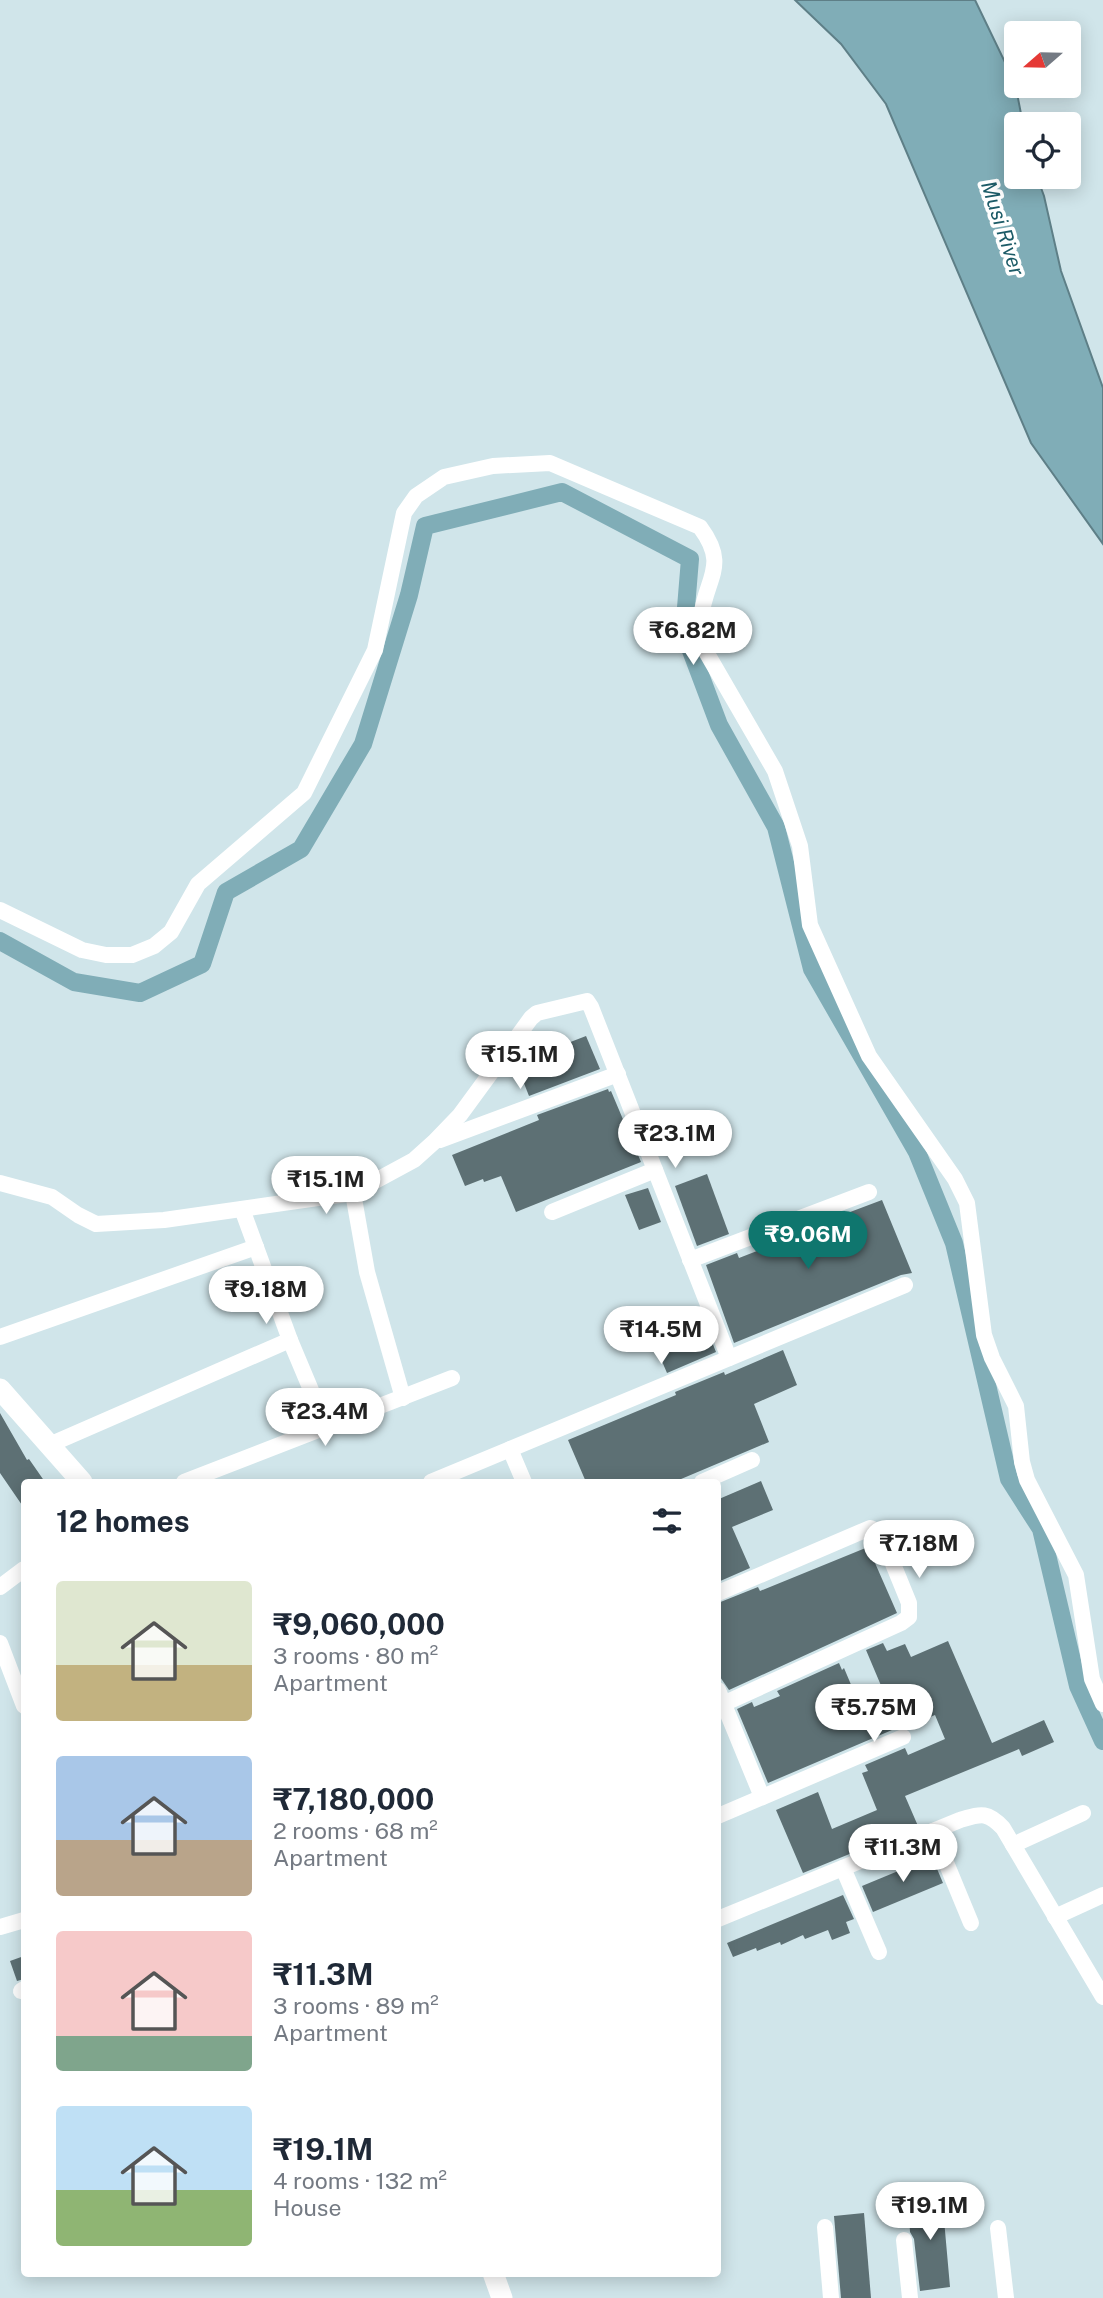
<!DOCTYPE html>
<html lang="en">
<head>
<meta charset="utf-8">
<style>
	:root { --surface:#fff; --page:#f2f2f3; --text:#1f2937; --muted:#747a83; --accent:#0f766e }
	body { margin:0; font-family:"Public Sans",sans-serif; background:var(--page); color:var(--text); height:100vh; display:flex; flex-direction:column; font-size:26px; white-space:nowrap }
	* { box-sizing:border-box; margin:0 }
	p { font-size:23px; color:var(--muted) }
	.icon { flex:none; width:38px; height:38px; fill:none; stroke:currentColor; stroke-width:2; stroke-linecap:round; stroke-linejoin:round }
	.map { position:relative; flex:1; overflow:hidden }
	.details { position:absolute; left:21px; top:1479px; width:700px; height:798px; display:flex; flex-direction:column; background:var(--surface); border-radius:7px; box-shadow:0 4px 18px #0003 }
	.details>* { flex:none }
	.needle { width:46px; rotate:250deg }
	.controls { position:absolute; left:1004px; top:21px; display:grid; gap:14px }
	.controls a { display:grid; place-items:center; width:77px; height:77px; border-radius:7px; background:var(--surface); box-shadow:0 4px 18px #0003; font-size:35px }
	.price { position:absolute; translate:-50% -60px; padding:0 16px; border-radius:24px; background:#fff; color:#222; font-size:23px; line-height:46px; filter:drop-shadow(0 2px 4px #0008) }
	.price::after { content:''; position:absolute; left:50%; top:42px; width:21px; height:16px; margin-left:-10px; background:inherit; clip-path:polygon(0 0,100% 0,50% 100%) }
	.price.current { background:var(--accent); color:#fff }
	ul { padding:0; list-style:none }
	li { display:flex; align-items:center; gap:21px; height:175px; padding:0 35px }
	li span { display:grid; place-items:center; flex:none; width:196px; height:140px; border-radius:7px; color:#555 }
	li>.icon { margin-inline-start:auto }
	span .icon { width:84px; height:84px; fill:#fffc; stroke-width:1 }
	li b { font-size:30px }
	h2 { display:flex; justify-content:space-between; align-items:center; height:84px; padding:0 35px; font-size:30px }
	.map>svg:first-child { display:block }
	.water { fill:#80adb7; stroke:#5e7f87; stroke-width:2 }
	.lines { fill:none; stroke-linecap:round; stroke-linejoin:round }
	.canal { stroke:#80adb7; stroke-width:18 }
	.building { fill:#5d7074 }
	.street { stroke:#fff; stroke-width:16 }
	.secondary { stroke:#fff; stroke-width:21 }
	.labels { text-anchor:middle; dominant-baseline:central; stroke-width:7; stroke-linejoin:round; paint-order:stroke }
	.water-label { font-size:21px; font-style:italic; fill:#1c5b67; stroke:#fff }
</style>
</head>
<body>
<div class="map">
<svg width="1103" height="2298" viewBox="0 0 1103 2298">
	<rect width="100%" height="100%" fill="#d0e5ea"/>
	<path class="water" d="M795,0H975L1015,83L1023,124H1017V177H1037L1044,196L1061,271L1103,388V544L1031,443L886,104L841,44Z"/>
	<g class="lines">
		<path class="canal" d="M0,941L74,982L140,993L202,964L226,892L301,849L363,744L409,595L425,526L562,492L690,559L684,632L719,725L776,827L812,969L917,1152L954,1243L1009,1479L1041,1529L1078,1686L1103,1741"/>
	</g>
	<g class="building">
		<path d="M586,1036L600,1069L529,1096L516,1063Z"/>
		<path d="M608,1089L609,1092L611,1091L641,1162L516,1212L501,1176L484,1182L483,1179L465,1186L452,1155L539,1120L537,1115Z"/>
		<path d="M707,1174L729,1234L697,1246L675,1186Z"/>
		<path d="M648,1188L661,1222L639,1230L625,1195Z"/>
		<path d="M882,1200L912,1273L901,1275L734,1343L706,1265L737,1253L739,1258L796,1236L813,1226Z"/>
		<path d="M702,1317L716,1352L667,1373L652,1338L686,1326L685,1324Z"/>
		<path d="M783,1350L797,1385L754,1404L769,1442L674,1482H586L568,1440L676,1395L675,1392L724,1372L725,1375Z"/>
		<path d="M0,1413L27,1460L29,1459L45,1482H24V1508L0,1473Z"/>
		<path d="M761,1481L773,1510L732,1527L750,1568L718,1582V1495L719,1499Z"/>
		<path d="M868,1547L897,1613L729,1690L718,1674V1603L758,1587L760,1591Z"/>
		<path d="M948,1641L992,1743L1044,1720L1054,1742L1022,1756L1019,1749L905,1796L918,1826L803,1873L776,1810L818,1792L832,1829L877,1810L862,1773L868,1771L865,1765L905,1748L908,1755L945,1739L935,1715L906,1727H899L768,1783L737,1709L752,1702L754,1707L780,1696L777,1691L839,1663L842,1670L844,1668L860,1706L885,1695L866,1650L883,1643L887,1651L905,1644L911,1657Z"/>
		<path d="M932,1857L943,1883L873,1912L862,1886Z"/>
		<path d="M843,1895L854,1919L846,1922L850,1933L832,1940L828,1930L805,1939L803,1935L781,1945L780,1942L757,1951L756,1948L733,1957L727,1943Z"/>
		<path d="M24,1956V1979L17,1981L10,1961Z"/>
		<path d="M942,2197L950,2287L920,2291L914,2239L910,2232L908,2200Z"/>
		<path d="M864,2213L871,2298H841L834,2216Z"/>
	</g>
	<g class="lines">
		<g class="street">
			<path d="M0,910L82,950L106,955H132L154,946L171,932L198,884L304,793L375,650L404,513L416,496L444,477L493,466L550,463L700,527C729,566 706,577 701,617C699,628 703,639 705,650L775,771L800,846L810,925L869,1056L955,1179L967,1203L984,1335L992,1358L1016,1406L1022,1462L1027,1480L1076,1575L1092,1679L1103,1704"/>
			<path d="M440,1140L618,1074"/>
			<path d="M0,1183L52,1197L78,1215L96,1224L164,1220L353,1193L414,1160L434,1142L460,1115L531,1018L537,1013L587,1001L591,1007L729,1358"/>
			<path d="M353,1193L367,1272L403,1398"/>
			<path d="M242,1209L290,1340L327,1428"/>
			<path d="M552,1212L655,1170"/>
			<path d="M690,1260L869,1192"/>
			<path d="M0,1337L256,1247"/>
			<path d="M49,1445L290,1340"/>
			<path d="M510,1449L524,1482"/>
			<path d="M184,1482L452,1378"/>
			<path d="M431,1482L905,1285"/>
			<path d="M702,1482L752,1460"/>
			<path d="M0,1587L24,1569"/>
			<path d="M718,1593L870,1528L880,1532L909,1603V1617L901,1623L723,1704"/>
			<path d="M0,1643L24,1706"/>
			<path d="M718,1690L762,1797"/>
			<path d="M718,1816L903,1737"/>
			<path d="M933,1831L971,1923"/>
			<path d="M1013,1845L1083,1813"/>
			<path d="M843,1868L879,1952"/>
			<path d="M1055,1917L1103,1895"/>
			<path d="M718,1919L960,1820C981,1814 987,1811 1003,1828L1103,1997"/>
			<path d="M0,1927L24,1920"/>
			<path d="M21,1991L24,1989"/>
			<path d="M825,2227L831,2298"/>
			<path d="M998,2228L1006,2298"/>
			<path d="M904,2240L910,2298"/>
		</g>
		<g class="secondary">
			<path d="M0,1389L82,1482"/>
			<path d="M493,2273L502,2298"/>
		</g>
	</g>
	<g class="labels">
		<g class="water-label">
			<text transform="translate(1003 228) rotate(72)">Musi River</text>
		</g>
	</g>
</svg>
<div class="controls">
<a><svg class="needle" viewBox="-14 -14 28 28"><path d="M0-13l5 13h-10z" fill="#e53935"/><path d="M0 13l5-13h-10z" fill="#747a83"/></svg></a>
<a><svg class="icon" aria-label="locate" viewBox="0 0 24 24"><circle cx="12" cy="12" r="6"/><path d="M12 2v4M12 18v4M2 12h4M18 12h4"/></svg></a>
</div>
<b class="price" style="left:693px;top:667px">₹6.82M</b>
<b class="price" style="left:520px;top:1091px">₹15.1M</b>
<b class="price" style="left:675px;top:1170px">₹23.1M</b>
<b class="price" style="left:326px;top:1216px">₹15.1M</b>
<b class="price current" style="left:808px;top:1271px">₹9.06M</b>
<b class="price" style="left:266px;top:1326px">₹9.18M</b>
<b class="price" style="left:661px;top:1366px">₹14.5M</b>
<b class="price" style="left:325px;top:1448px">₹23.4M</b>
<b class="price" style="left:919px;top:1580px">₹7.18M</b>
<b class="price" style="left:874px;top:1744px">₹5.75M</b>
<b class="price" style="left:903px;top:1884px">₹11.3M</b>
<b class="price" style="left:930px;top:2242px">₹19.1M</b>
<section class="details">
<h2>12 homes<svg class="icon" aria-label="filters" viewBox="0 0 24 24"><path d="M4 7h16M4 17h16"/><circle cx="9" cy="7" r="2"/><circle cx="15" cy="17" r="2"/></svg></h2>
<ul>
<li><span style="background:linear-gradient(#dfe7d0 60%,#c2b280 0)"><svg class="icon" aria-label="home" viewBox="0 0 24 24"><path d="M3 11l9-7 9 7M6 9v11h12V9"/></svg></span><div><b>₹9,060,000</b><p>3 rooms · 80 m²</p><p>Apartment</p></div></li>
<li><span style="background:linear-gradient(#a9c7e8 60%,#b9a48a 0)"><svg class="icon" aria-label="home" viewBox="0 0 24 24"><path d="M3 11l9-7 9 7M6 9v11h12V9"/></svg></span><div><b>₹7,180,000</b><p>2 rooms · 68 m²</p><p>Apartment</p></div></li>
<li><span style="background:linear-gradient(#f6c9c9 75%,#7fa58c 0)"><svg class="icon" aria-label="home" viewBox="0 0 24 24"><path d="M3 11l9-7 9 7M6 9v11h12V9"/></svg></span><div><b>₹11.3M</b><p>3 rooms · 89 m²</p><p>Apartment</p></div></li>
<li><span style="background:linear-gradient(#bfe0f5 60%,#8fb573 0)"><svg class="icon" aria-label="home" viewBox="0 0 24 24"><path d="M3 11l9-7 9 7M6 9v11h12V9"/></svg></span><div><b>₹19.1M</b><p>4 rooms · 132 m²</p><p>House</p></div></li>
</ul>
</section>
</div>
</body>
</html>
